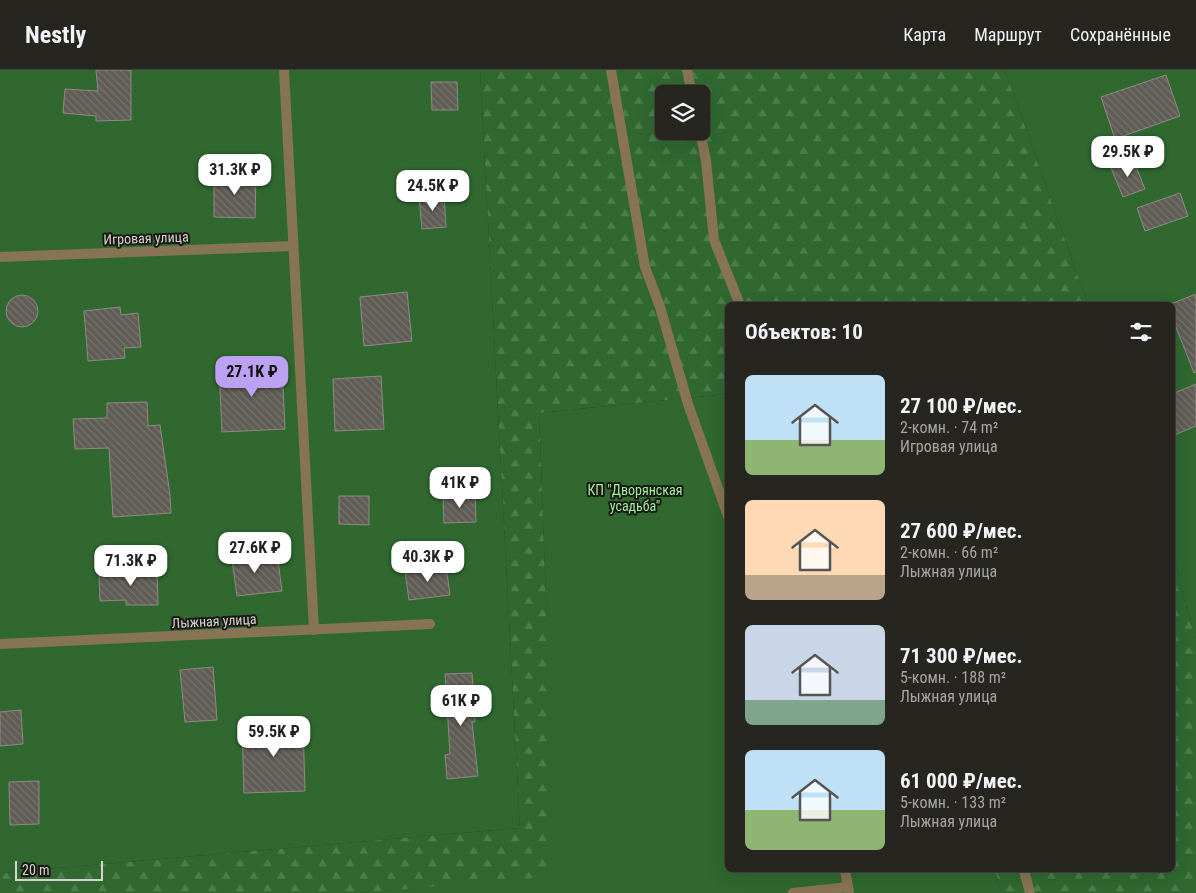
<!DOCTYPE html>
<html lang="ru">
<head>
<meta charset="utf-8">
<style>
	:root { --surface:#26251f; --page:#32312c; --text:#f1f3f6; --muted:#a4a5a4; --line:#42423d; --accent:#bca0f2 }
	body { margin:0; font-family:"Roboto Condensed",sans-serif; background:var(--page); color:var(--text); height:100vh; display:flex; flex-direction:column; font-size:19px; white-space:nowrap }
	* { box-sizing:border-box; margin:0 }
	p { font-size:16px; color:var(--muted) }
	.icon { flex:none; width:28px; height:28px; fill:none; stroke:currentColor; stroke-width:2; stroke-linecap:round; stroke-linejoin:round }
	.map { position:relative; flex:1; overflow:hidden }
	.drawer { position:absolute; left:725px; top:232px; width:450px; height:570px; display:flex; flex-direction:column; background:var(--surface); border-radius:8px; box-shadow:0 5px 20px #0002,0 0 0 1px var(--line) }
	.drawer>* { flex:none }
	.controls { position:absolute; left:655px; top:15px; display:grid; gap:10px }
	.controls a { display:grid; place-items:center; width:55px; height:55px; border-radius:8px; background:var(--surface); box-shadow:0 5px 20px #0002,0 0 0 1px var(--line); font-size:25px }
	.scale { position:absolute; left:15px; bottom:12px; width:88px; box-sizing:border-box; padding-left:5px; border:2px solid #d5d4cf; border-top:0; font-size:14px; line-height:18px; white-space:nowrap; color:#d5d4cf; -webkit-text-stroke:4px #191815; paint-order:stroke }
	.price { position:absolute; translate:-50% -42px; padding:0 11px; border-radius:10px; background:#fff; color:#222; font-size:16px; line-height:32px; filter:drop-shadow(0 1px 2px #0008) }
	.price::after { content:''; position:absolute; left:50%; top:30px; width:15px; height:11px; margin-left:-8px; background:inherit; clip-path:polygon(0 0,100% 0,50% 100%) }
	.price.on { background:var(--accent); color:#111 }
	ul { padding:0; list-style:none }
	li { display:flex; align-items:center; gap:15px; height:125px; padding:0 20px }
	li span { display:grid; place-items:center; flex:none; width:140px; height:100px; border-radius:8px; color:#555 }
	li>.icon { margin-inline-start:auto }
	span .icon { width:60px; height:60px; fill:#fffc; stroke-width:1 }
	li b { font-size:21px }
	h2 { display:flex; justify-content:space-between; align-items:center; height:60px; padding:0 20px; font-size:21px }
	header { display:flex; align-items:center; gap:30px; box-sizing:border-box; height:70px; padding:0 25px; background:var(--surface); border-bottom:1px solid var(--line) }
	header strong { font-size:24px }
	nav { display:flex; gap:28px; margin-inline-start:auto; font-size:18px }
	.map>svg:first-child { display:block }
	.green { fill:#306830 }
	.forest { fill:url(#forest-firs); fill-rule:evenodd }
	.building { fill:url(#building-back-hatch); stroke:#8e8c83 }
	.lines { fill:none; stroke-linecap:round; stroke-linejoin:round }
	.street { stroke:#877455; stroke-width:10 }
	.labels { text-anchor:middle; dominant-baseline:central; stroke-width:4; stroke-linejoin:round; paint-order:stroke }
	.street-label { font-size:14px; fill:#d5d4cf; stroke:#191815 }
	.park-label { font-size:14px; fill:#9ef29b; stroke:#191815 }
</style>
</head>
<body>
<header>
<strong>Nestly</strong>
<nav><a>Карта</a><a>Маршрут</a><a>Сохранённые</a></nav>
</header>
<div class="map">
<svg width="1196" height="823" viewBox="0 0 1196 823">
	<defs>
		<pattern id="forest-firs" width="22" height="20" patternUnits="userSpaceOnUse" patternTransform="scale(1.25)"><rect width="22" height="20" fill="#306830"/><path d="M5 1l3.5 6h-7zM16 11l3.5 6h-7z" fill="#4d7d4d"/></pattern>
		<pattern id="building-back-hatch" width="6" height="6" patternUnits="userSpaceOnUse" patternTransform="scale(1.25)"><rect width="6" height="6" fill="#5f5d55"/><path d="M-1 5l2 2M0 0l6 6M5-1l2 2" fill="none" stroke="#75736c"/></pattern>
	</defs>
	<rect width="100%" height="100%" fill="#323129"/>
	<g class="green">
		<path d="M0,0H480L520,758L0,803Z"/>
		<path d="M1005,0H1196V569L1184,529L1173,481L1172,235H1088Z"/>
		<path d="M727,324L728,800H995L1001,823H359L547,806V555L539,343Z"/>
	</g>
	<g class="forest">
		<path d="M480,0H1005L1088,235H728L727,324L539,343L547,555V807L359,823H0V803L520,758ZM664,24H701V61H664Z"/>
		<path d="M1173,481L1184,529L1196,569V823H1001L995,800H1172Z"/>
	</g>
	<g class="building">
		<path d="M96,0H131V50L96,51V46L63,43L65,19L98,21Z"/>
		<path d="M1166,5L1180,46L1115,69L1101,27Z"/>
		<path d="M431,12H457L458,40H432Z"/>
		<path d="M1133,89L1145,119L1123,127L1111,98Z"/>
		<path d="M214,105L256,106L255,148L214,147Z"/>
		<path d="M1180,123L1188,146L1145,161L1137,138Z"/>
		<path d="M444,125L446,157L422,159L419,127Z"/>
		<path d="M407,222L412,271L364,276L360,227Z"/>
		<path d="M1196,224V302L1194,303L1172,247V235H1168Z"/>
		<circle cx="22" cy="241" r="16"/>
		<path d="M120,237L121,245L138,243L141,277L124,278L125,288L88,291L84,241Z"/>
		<path d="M282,294L285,359L222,362L219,298Z"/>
		<path d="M381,306L384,359L335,361L333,309Z"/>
		<path d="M1196,314V356L1172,366V324Z"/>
		<path d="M147,332L148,356L160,355L170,425L171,443L113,447L109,378L75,379L73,349L107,348V333Z"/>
		<path d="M339,426H369V455L339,454Z"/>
		<path d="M475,426L476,452L444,453L443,427Z"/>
		<path d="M258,479L260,493L278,491L282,521L237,526L231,482Z"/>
		<path d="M446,495L450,525L409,530L405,501Z"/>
		<path d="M157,497L158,535H126V530L100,531L99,505H128L127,498Z"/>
		<path d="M213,597L217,650L185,652L180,600Z"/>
		<path d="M472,603L475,652H472L478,706L447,709L445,685L450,684L445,604Z"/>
		<path d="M21,640L23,674L0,676V642Z"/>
		<path d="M303,653L305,721L244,723L242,655Z"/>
		<path d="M39,711V754L10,755L9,712Z"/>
	</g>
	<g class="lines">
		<g class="street">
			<path d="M284,0L314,560"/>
			<path d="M611,0L645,197L660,237L688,334L728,446"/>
			<path d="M687,0L692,24"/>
			<path d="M700,61L706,91L714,170L740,235"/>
			<path d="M0,187L293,176"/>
			<path d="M0,574L430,554"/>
			<path d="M845,800L849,822"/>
			<path d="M1024,800L1030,823"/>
			<path d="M793,823L848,817"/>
		</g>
	</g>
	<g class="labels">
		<g class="street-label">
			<text transform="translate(146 168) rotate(-2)">Игровая улица</text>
			<text transform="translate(214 551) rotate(-3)">Лыжная улица</text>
		</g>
		<g class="park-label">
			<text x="635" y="420">КП "Дворянская<tspan x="635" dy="16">усадьба"</tspan></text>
		</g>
	</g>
</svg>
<div class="controls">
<a><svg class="icon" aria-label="layers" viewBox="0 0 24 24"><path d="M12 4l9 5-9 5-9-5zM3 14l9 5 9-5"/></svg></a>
</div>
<div class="scale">20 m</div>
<b class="price" style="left:1128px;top:108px">29.5K ₽</b>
<b class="price" style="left:235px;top:126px">31.3K ₽</b>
<b class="price" style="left:433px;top:142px">24.5K ₽</b>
<b class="price on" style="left:252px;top:328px">27.1K ₽</b>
<b class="price" style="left:460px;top:439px">41K ₽</b>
<b class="price" style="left:255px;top:504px">27.6K ₽</b>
<b class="price" style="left:428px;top:513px">40.3K ₽</b>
<b class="price" style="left:131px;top:517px">71.3K ₽</b>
<b class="price" style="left:461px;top:657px">61K ₽</b>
<b class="price" style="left:274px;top:688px">59.5K ₽</b>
<section class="drawer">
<h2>Объектов: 10<svg class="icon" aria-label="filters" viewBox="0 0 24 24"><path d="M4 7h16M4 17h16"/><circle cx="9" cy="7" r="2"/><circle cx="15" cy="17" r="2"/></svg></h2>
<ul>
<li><span style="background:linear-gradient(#bfe0f5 65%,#8fb573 0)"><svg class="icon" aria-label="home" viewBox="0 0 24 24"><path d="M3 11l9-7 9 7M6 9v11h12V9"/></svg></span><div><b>27 100 ₽/мес.</b><p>2-комн. · 74 m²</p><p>Игровая улица</p></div></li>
<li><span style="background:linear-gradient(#ffd9b3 75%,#b9a48a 0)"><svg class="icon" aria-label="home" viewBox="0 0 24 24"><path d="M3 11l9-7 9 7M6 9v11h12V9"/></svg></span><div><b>27 600 ₽/мес.</b><p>2-комн. · 66 m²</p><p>Лыжная улица</p></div></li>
<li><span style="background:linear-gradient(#c9d6e8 75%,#7fa58c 0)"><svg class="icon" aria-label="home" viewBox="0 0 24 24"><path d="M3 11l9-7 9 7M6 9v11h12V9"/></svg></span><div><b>71 300 ₽/мес.</b><p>5-комн. · 188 m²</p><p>Лыжная улица</p></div></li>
<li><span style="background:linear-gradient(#bfe0f5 60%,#8fb573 0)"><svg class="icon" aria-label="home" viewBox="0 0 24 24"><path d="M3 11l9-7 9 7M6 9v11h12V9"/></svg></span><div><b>61 000 ₽/мес.</b><p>5-комн. · 133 m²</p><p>Лыжная улица</p></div></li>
</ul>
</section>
</div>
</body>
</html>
